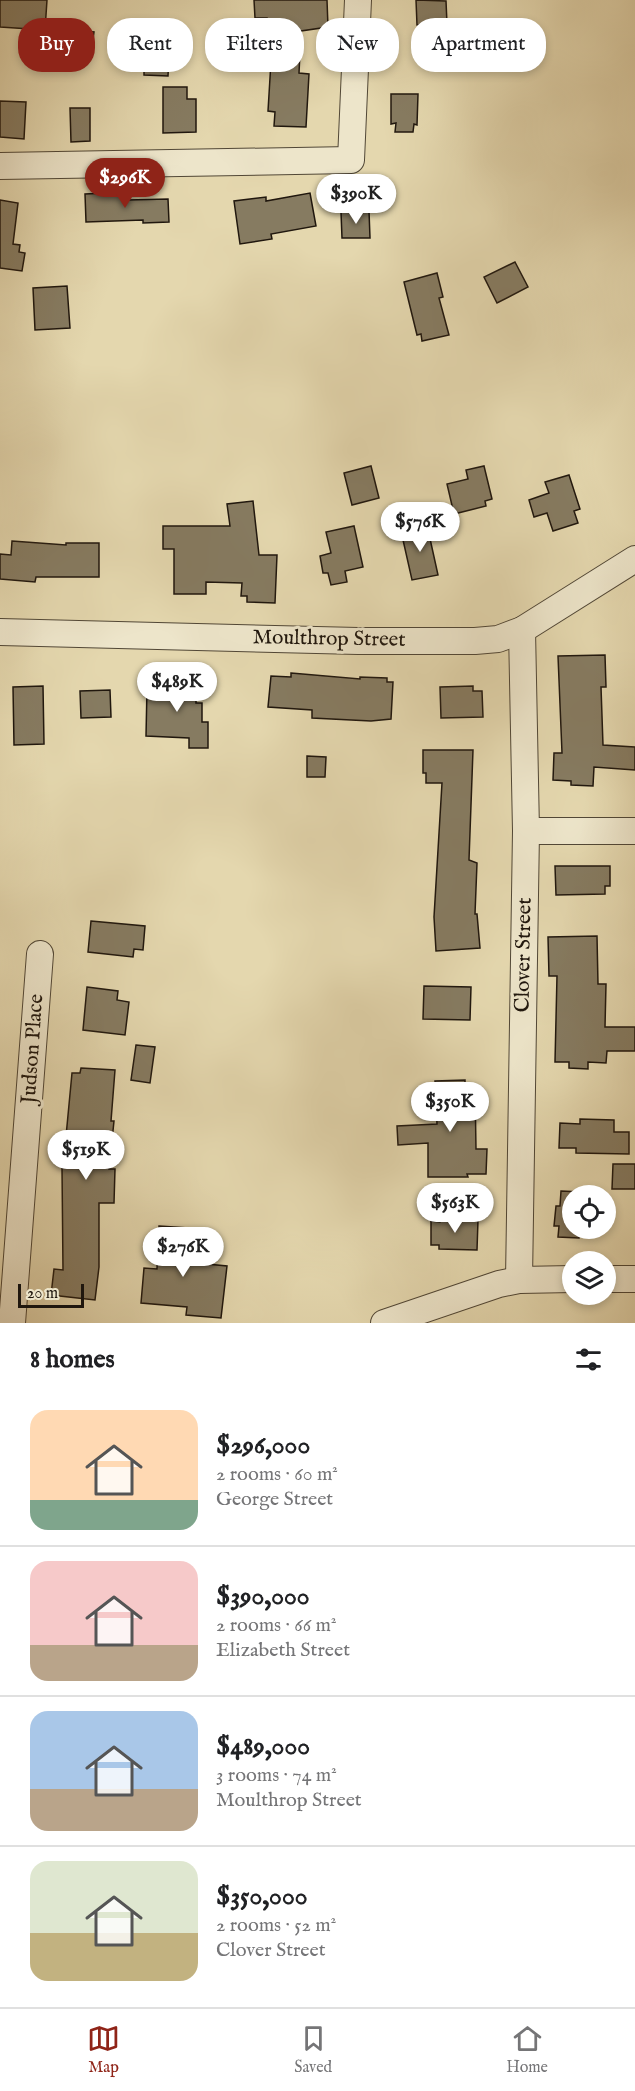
<!DOCTYPE html>
<html lang="en">
<head>
<meta charset="utf-8">
<style>
	:root { --surface:#fff; --page:#f6f6f6; --text:#202124; --muted:#757577; --line:#e0e0e0; --accent:#8f2418 }
	body { margin:0; font-family:"IM FELL English",serif; background:var(--page); color:var(--text); height:100vh; display:flex; flex-direction:column; font-size:22px; white-space:nowrap }
	* { box-sizing:border-box; margin:0 }
	p { font-size:20px; color:var(--muted) }
	.icon { flex:none; width:33px; height:33px; fill:none; stroke:currentColor; stroke-width:2; stroke-linecap:round; stroke-linejoin:round }
	.map { position:relative; height:1323px; overflow:hidden }
	.drawer { display:flex; flex-direction:column; background:var(--surface); flex:1 }
	.drawer>* { flex:none }
	.banner { position:absolute; left:18px; top:18px; width:600px; height:54px; display:flex; gap:12px }
	.controls { position:absolute; left:562px; top:1185px; display:grid; gap:12px }
	.controls a { display:grid; place-items:center; width:54px; height:54px; border-radius:50%; background:var(--surface); box-shadow:0 3px 9px #0003; font-size:30px }
	.scale { position:absolute; left:18px; bottom:15px; width:66px; box-sizing:border-box; padding-left:6px; border:3px solid #20170e; border-top:0; font-size:16px; line-height:21px; white-space:nowrap; color:#20170e; -webkit-text-stroke:4px #ede5ca; paint-order:stroke }
	.price { position:absolute; translate:-50% -51px; padding:0 14px; border-radius:21px; background:#fff; color:#222; font-size:20px; line-height:39px; filter:drop-shadow(0 2px 3px #0008) }
	.price::after { content:''; position:absolute; left:50%; top:36px; width:18px; height:14px; margin-left:-9px; background:inherit; clip-path:polygon(0 0,100% 0,50% 100%) }
	.price.on { background:var(--accent); color:#fff }
	ul { padding:0; list-style:none }
	li { display:flex; align-items:center; gap:18px; height:150px; padding:0 30px }
	li+li { border-top:2px solid var(--line) }
	li span { display:grid; place-items:center; flex:none; width:168px; height:120px; border-radius:18px; color:#555 }
	li>.icon { margin-inline-start:auto }
	span .icon { width:72px; height:72px; fill:#fffc; stroke-width:1 }
	li b { font-size:26px }
	h2 { display:flex; justify-content:space-between; align-items:center; height:72px; padding:0 30px; font-size:26px }
	.chip { padding:0 21px; border-radius:24px; background:var(--surface); box-shadow:0 3px 9px #0003; font-size:21px; line-height:54px }
	.chip.on { background:var(--accent); color:#fff }
	.tabs { display:flex; justify-content:space-around; align-items:center; height:84px; border-top:2px solid var(--line); background:var(--surface); font-size:16px; color:var(--muted) }
	.tabs a { display:grid; justify-items:center; gap:3px }
	.tabs .on { color:var(--accent) }
	.map>svg:first-child { display:block }
	.building { fill:#867b61; stroke:#20170e; stroke-width:1.5 }
	.lines { fill:none; stroke-linecap:round; stroke-linejoin:round }
	.street-casing { stroke:#514736; stroke-width:28 }
	.street { stroke:#ede5ca; stroke-width:26 }
	.labels { text-anchor:middle; dominant-baseline:central; stroke-width:6; stroke-linejoin:round; paint-order:stroke }
	.street-label { font-size:21px; fill:#20170e; stroke:#ede5ca }
</style>
</head>
<body>
<div class="map">
<svg width="635" height="1323" viewBox="0 0 635 1323">
	<rect width="100%" height="100%" fill="#e4d7ae"/>
	<filter id="stains"><feTurbulence type="fractalNoise" baseFrequency=".00333" numOctaves="4"/><feColorMatrix values="0 0 0 0 .2 0 0 0 0 .09 0 0 0 0 .02 0 0 0 .5 -.17"/></filter>
	<radialGradient id="worn" r=".72"><stop offset=".6" stop-color="#630" stop-opacity="0"/><stop offset="1" stop-color="#630" stop-opacity=".3"/></radialGradient>
	<g class="building">
		<path d="M0,0H47L45,30L0,27Z"/>
		<path d="M254,0H327L328,27L301,31L299,73L309,74L306,127L274,126L275,112L268,111L273,28H267V18H255Z"/>
		<path d="M416,0L446,1L447,24L417,25Z"/>
		<path d="M69,29L94,32L91,54L67,51Z"/>
		<path d="M144,54H169L168,76L144,75Z"/>
		<path d="M163,87H187V99H196V132L163,133Z"/>
		<path d="M391,94H418L417,125L414,124L413,132H395L396,123L391,124Z"/>
		<path d="M0,101L26,102L24,139L0,137Z"/>
		<path d="M70,108H90V141L71,142Z"/>
		<path d="M126,192L127,200L168,199L169,222L143,223V220L86,222L85,194Z"/>
		<path d="M310,193L316,226L271,234L272,239L240,244L234,201L266,197V201Z"/>
		<path d="M0,200L18,203L13,244L20,245L19,252L25,253L22,271L0,268Z"/>
		<path d="M369,211L370,238H342L341,212Z"/>
		<path d="M515,262L528,287L497,303L484,277Z"/>
		<path d="M437,273L443,297L439,298L449,335L422,341L421,334L417,335L404,282Z"/>
		<path d="M67,286L70,328L35,330L33,288Z"/>
		<path d="M371,466L379,498L352,505L344,473Z"/>
		<path d="M484,466L492,499L485,501L486,506L454,514L447,484L468,479L466,470Z"/>
		<path d="M569,475L580,509L574,511L578,523L553,531L547,513L534,517L529,500L549,493L545,482Z"/>
		<path d="M253,501L259,555H277L275,603L247,602V596H241L242,583L206,582V594H174V549H163V526H230L227,504Z"/>
		<path d="M427,525L438,575L412,580L401,531Z"/>
		<path d="M354,526L363,567L345,571L347,582L331,585L328,573H323L320,556L331,553L326,532Z"/>
		<path d="M12,541L66,545V543H99V577H36L35,582L0,579V554L11,555Z"/>
		<path d="M605,655L606,687H601L603,745L635,747V770L594,767L593,786L571,785V781L553,780L554,753H562L558,656Z"/>
		<path d="M291,673L360,679V677L387,678V682H393L391,719L371,721L312,718V710L268,707L271,676L291,677Z"/>
		<path d="M171,678L196,679V703H202V722H208V748H189V738L146,736L147,688L171,689Z"/>
		<path d="M43,686L44,744L14,745L13,687Z"/>
		<path d="M473,686V691H482L483,717L441,718L440,687Z"/>
		<path d="M110,690L111,717L81,718L80,691Z"/>
		<path d="M423,750H473L469,860L477,863L475,914H477L480,948L436,951L434,917L442,783H426V773H423Z"/>
		<path d="M307,756L326,757L325,777H307Z"/>
		<path d="M555,866H610V886H605V894L556,895Z"/>
		<path d="M91,921L145,926L143,950L134,949L133,957L88,952Z"/>
		<path d="M597,936L598,984H606L605,1027H635V1051H607L606,1063L588,1062V1069L569,1068V1062H555L557,976H549L548,937Z"/>
		<path d="M424,986L471,987L470,1020L423,1019Z"/>
		<path d="M87,987L118,991L117,1000L129,1002L125,1035L83,1030Z"/>
		<path d="M136,1045L155,1047L150,1083L131,1080Z"/>
		<path d="M81,1068L115,1070L111,1121H114L109,1169H115L114,1203H99V1267L95,1300L51,1295L54,1269L63,1270L62,1168H63L72,1073H80Z"/>
		<path d="M465,1080V1086L475,1085L476,1149H487L486,1174H467L468,1177H428V1143L398,1145L397,1126L437,1124L435,1081Z"/>
		<path d="M580,1119L614,1120V1132H629V1154L576,1153V1148H559L560,1123L580,1124Z"/>
		<path d="M613,1164H635V1189H612Z"/>
		<path d="M561,1191L582,1192V1196H573V1228H579V1238L558,1237L559,1226H554L556,1206H560Z"/>
		<path d="M441,1218L478,1220L477,1250L439,1249V1245H431V1221L440,1222Z"/>
		<path d="M159,1226L188,1228L186,1262L227,1266L221,1318L186,1315L187,1307L141,1303L144,1268L157,1269Z"/>
	</g>
	<g class="lines">
		<defs>
			<g id="street">
				<path d="M0,166L351,160L358,0"/>
				<path d="M0,632L358,641H475L498,639L522,630L635,559"/>
				<path d="M526,831H635"/>
				<path d="M606,1279H635"/>
				<path d="M519,1280L526,831L522,630"/>
				<path d="M12,1323L40,954"/>
				<path d="M384,1323L499,1284L519,1280L573,1279"/>
			</g>
		</defs>
		<use href="#street" class="street-casing"/>
		<use href="#street" class="street"/>
	</g>
	<g class="labels">
		<g class="street-label">
			<text transform="translate(329 639) rotate(1)">Moulthrop Street</text>
			<text transform="translate(524 955) rotate(-89)">Clover Street</text>
			<text transform="translate(33 1049) rotate(-86)">Judson Place</text>
		</g>
	</g>
	<rect width="100%" height="100%" filter="url(#stains)"/>
	<rect width="100%" height="100%" fill="url(#worn)"/>
</svg>
<div class="controls">
<a><svg class="icon" aria-label="locate" viewBox="0 0 24 24"><circle cx="12" cy="12" r="6"/><path d="M12 2v4M12 18v4M2 12h4M18 12h4"/></svg></a>
<a><svg class="icon" aria-label="layers" viewBox="0 0 24 24"><path d="M12 4l9 5-9 5-9-5zM3 14l9 5 9-5"/></svg></a>
</div>
<div class="scale">20 m</div>
<b class="price on" style="left:125px;top:209px">$296K</b>
<b class="price" style="left:356px;top:225px">$390K</b>
<b class="price" style="left:420px;top:553px">$576K</b>
<b class="price" style="left:177px;top:713px">$489K</b>
<b class="price" style="left:450px;top:1133px">$350K</b>
<b class="price" style="left:86px;top:1181px">$519K</b>
<b class="price" style="left:455px;top:1234px">$563K</b>
<b class="price" style="left:183px;top:1278px">$276K</b>
<div class="banner">
<a class="chip on">Buy</a>
<a class="chip">Rent</a>
<a class="chip">Filters</a>
<a class="chip">New</a>
<a class="chip">Apartment</a>
</div>
</div>
<section class="drawer">
<h2>8 homes<svg class="icon" aria-label="filters" viewBox="0 0 24 24"><path d="M4 7h16M4 17h16"/><circle cx="9" cy="7" r="2"/><circle cx="15" cy="17" r="2"/></svg></h2>
<ul>
<li><span style="background:linear-gradient(#ffd9b3 75%,#7fa58c 0)"><svg class="icon" aria-label="home" viewBox="0 0 24 24"><path d="M3 11l9-7 9 7M6 9v11h12V9"/></svg></span><div><b>$296,000</b><p>2 rooms · 60 m²</p><p>George Street</p></div></li>
<li><span style="background:linear-gradient(#f6c9c9 70%,#b9a48a 0)"><svg class="icon" aria-label="home" viewBox="0 0 24 24"><path d="M3 11l9-7 9 7M6 9v11h12V9"/></svg></span><div><b>$390,000</b><p>2 rooms · 66 m²</p><p>Elizabeth Street</p></div></li>
<li><span style="background:linear-gradient(#a9c7e8 65%,#b9a48a 0)"><svg class="icon" aria-label="home" viewBox="0 0 24 24"><path d="M3 11l9-7 9 7M6 9v11h12V9"/></svg></span><div><b>$489,000</b><p>3 rooms · 74 m²</p><p>Moulthrop Street</p></div></li>
<li><span style="background:linear-gradient(#dfe7d0 60%,#c2b280 0)"><svg class="icon" aria-label="home" viewBox="0 0 24 24"><path d="M3 11l9-7 9 7M6 9v11h12V9"/></svg></span><div><b>$350,000</b><p>2 rooms · 52 m²</p><p>Clover Street</p></div></li>
</ul>
</section>
<nav class="tabs">
<a class="on"><svg class="icon" aria-label="map" viewBox="0 0 24 24"><path d="M3 6l6-2 6 2 6-2v14l-6 2-6-2-6 2zM9 4v14M15 6v14"/></svg>Map</a>
<a><svg class="icon" aria-label="saved" viewBox="0 0 24 24"><path d="M7 4h10v16l-5-4-5 4z"/></svg>Saved</a>
<a><svg class="icon" aria-label="home" viewBox="0 0 24 24"><path d="M3 11l9-7 9 7M6 9v11h12V9"/></svg>Home</a>
</nav>
</body>
</html>
